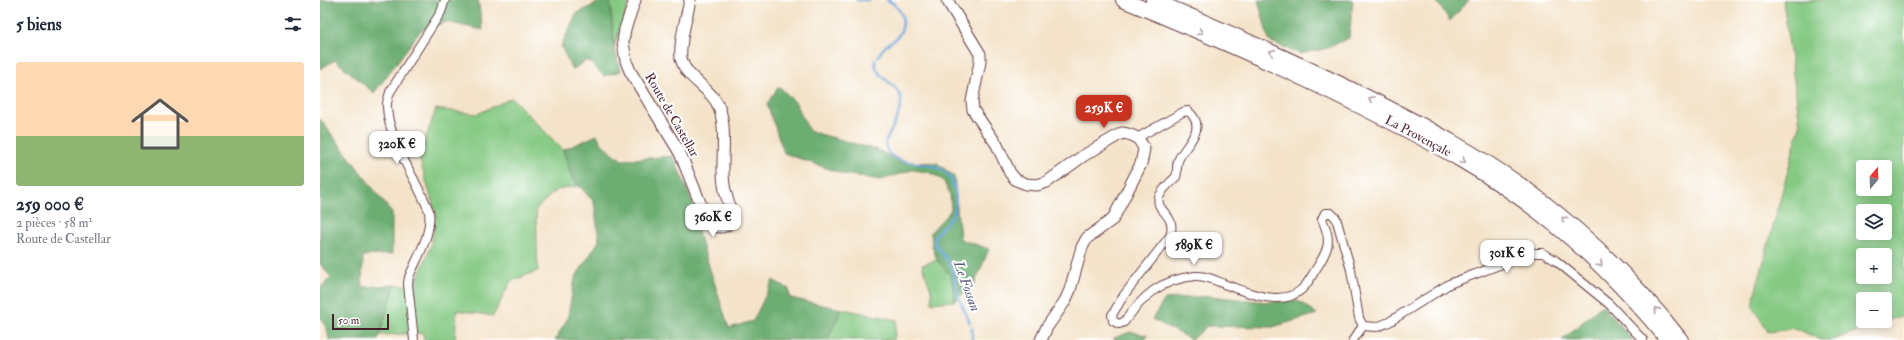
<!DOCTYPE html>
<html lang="fr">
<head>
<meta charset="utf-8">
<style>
	:root { --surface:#fff; --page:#f2f2f3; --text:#1f2937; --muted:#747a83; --accent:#c8321e }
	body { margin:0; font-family:"IM FELL Double Pica",serif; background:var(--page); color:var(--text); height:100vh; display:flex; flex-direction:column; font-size:15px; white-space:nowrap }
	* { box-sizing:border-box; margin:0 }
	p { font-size:13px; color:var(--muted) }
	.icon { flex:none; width:22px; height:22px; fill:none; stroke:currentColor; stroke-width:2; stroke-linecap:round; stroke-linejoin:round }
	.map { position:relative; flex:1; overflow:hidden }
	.details { display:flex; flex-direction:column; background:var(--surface); width:320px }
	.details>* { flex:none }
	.needle { width:26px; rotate:19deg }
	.controls { position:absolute; left:1536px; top:160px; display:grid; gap:8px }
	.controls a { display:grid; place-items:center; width:36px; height:36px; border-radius:4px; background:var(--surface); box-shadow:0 2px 10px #0003; font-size:20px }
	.scale { position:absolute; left:12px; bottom:10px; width:57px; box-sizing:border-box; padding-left:4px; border:2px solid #4a1f2b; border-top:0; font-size:11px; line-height:14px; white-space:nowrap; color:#4a1f2b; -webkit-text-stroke:3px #fff; paint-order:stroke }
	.price { position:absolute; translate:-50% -34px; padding:0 9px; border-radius:8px; background:#fff; color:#222; font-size:13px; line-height:26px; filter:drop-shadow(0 1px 2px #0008) }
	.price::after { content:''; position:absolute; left:50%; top:24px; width:12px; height:9px; margin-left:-6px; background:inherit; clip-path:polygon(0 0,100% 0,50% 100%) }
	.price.active { background:var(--accent); color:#fff }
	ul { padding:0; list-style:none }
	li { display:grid; align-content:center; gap:8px; height:212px; padding:0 16px }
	li span { display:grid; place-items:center; height:124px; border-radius:4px; color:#555 }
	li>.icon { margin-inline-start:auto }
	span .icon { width:72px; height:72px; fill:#fffc; stroke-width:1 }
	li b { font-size:17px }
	h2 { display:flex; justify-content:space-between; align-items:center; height:48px; padding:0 16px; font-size:17px }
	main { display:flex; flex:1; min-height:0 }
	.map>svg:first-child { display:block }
	.green { fill:#85c983; stroke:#687457; fill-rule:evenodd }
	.forest { fill:#6cad71; stroke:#5b664e }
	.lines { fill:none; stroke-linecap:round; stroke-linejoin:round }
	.stream { stroke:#6aa4da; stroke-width:2.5 }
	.street-casing { stroke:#643c43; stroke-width:10 }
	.secondary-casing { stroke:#643c43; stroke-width:13 }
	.highway-casing { stroke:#643c43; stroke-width:16 }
	.street { stroke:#fff; stroke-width:8 }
	.secondary { stroke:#fff; stroke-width:11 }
	.highway { stroke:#fff; stroke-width:14 }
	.oneway { stroke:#ae9aa0 }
	.labels { text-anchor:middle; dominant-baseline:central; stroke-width:4; stroke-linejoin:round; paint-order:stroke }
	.street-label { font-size:13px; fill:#4a1f2b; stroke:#fff }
	.water-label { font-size:14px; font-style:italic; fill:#585b7a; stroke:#fff }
</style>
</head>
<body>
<main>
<section class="details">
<h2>5 biens<svg class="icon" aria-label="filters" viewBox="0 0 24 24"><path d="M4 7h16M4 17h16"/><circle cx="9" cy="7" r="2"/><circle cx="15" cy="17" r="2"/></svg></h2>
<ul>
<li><span style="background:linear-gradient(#ffd9b3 60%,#8fb573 0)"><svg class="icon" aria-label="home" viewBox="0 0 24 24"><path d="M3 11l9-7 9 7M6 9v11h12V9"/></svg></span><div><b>259 000 €</b><p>2 pièces · 58 m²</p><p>Route de Castellar</p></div></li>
</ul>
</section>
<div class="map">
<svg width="1584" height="340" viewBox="0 0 1584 340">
	<rect width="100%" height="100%" fill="#fff"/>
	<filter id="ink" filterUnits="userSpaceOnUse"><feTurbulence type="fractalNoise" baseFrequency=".025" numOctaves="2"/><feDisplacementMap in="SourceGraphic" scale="8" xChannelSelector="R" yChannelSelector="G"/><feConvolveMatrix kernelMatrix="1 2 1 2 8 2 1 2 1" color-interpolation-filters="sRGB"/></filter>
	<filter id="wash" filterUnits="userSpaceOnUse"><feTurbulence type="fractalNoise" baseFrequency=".012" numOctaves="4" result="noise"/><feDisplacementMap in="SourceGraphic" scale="16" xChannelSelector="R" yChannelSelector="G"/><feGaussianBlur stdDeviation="0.9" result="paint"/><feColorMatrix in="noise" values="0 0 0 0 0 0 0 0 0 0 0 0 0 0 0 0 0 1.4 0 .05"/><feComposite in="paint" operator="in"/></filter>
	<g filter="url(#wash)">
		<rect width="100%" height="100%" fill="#f4e3c9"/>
		<g class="green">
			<path d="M310,0L294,47L290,1Z"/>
			<path d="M1463,0H1584V315L1512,340H1501L1475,328L1448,332L1432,305L1480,125ZM1543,167H1565V189H1543ZM1543,211H1565V233H1543ZM1543,255H1565V277H1543ZM1543,299H1565V321H1543Z"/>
			<path d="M192,98L243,150L252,178L259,186L236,190L216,209L218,271L191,281L173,316L137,310L135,340H104L103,333L59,335L75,285H95L111,245L116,215L99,157L116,109L157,114Z"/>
			<path d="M617,260L631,276L635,301L611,303L612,293L602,265Z"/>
			<path d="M522,309L577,320L574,340H507Z"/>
		</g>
		<g class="forest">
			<path d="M0,0H158L163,30L126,22L101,30L54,93L15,60L0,69Z"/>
			<path d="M938,0H1033L1029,38L1008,48L980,54L949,41Z"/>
			<path d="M1116,0H1149L1130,21Z"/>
			<path d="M290,1L294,47L301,71L284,76L267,60L252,70L241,46L256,14L279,2Z"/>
			<path d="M459,86L476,103L489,131L558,150L581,162L617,163L634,176L640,239L669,249L654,285L635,301L631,276L617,260L612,246L611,232L631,210L630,195L623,180L608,172L592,170L561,180L523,174L464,153L447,104Z"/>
			<path d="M0,119L72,213V254L43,256L42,287L75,285L58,340H9L7,329L0,317V288L11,277L0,264Z"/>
			<path d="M277,135L282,144L302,160L353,156L373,203L380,238L409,328L433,321L453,280L469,289L470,298L522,309L507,340H235L247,320L255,278L279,241L274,202L252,178L243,150Z"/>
			<path d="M889,296L948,302L977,300L997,314L953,327L887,326L872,340L832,319L845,299Z"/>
			<path d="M1282,305L1313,340H1242Z"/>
			<path d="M811,332L827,335L825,340H794V338Z"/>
		</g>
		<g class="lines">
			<g class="stream">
				<path d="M537,0H549"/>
				<path d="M558,56C561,52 564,47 568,44C571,41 576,40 578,36C588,23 581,6 567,0"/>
				<path d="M555,60C553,79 584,85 581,103C580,117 570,131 565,143C567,171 614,156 629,176C637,188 639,208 629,220C623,228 615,231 614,242L632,267L639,298L650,323"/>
				<path d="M652,328V340"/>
			</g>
		</g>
	</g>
	<g filter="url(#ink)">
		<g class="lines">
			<defs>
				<g id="street">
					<path d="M817,138L863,112L868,111C890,129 863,146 858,161C856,166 858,172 856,177C815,213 860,206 850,236L804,295L792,315L793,321L799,324L804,322C824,295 840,280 875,276C885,275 895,280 904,284C926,292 962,308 982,289C988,284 992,275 996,269C1009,249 1012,241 1002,219L1005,213H1011L1016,218L1031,270L1039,318L1043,326"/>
					<path d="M1043,326L1057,327L1069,322L1129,284L1211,253H1223L1235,260L1289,304L1323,340"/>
					<path d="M94,340L88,284L89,277C98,256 112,234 109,211C97,181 68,139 67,107C66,102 69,97 70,92L121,12L125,0"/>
					<path d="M1033,340L1043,326"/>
				</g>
				<g id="secondary">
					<path d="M315,0L305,29L303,42L306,61L310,71L360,153L387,220C394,227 400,230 408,224C414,211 406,199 404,185C400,159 409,127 397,103C388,86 365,78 361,58C359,42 367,16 370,0"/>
					<path d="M627,0L660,54V62L652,101L653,110L677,145L690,173L696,180L706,184L717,185L727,182L763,156L802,133C813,134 820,138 824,149L821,164L793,219L767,238L762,247L750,290L745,301L727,327L721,340"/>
				</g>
				<g id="highway">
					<path d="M803,0C886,34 967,69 1047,110C1111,142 1175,176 1231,222C1275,257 1312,297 1348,340"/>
					<path d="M833,0C904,30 974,61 1043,95C1103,125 1163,156 1217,197C1271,238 1319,286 1361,340"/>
				</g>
			</defs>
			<use href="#street" class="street-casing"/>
			<use href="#secondary" class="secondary-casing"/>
			<use href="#highway" class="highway-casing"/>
			<use href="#street" class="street"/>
			<use href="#secondary" class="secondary"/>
			<use href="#highway" class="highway"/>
		</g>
		<defs><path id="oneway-chevron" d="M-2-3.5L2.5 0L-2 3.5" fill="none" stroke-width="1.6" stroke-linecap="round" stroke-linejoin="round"/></defs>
		<g class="oneway">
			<use href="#oneway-chevron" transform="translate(880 32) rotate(23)"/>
			<use href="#oneway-chevron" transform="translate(952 52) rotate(-155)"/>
			<use href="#oneway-chevron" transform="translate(1051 99) rotate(-154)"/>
			<use href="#oneway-chevron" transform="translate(1143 161) rotate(32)"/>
			<use href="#oneway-chevron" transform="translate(1244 219) rotate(-141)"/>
			<use href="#oneway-chevron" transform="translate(1280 264) rotate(43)"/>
			<use href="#oneway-chevron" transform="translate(1337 310) rotate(-131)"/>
		</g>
	</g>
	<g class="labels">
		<g class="street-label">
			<text transform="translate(352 115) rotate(60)">Route de Castellar</text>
			<text transform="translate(1098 136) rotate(28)">La Provençale</text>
		</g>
		<g class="water-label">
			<text transform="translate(647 286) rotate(70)">Le Fossan</text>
		</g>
	</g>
</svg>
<div class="controls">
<a><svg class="needle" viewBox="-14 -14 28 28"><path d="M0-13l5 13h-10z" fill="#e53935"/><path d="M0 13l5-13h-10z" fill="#747a83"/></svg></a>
<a><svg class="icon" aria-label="layers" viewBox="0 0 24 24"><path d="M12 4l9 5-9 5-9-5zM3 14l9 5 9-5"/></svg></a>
<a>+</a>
<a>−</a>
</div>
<div class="scale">50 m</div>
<b class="price active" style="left:784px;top:129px">259K €</b>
<b class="price" style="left:77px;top:165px">320K €</b>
<b class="price" style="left:393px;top:238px">360K €</b>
<b class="price" style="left:874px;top:266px">589K €</b>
<b class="price" style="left:1187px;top:274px">301K €</b>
</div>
</main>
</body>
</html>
